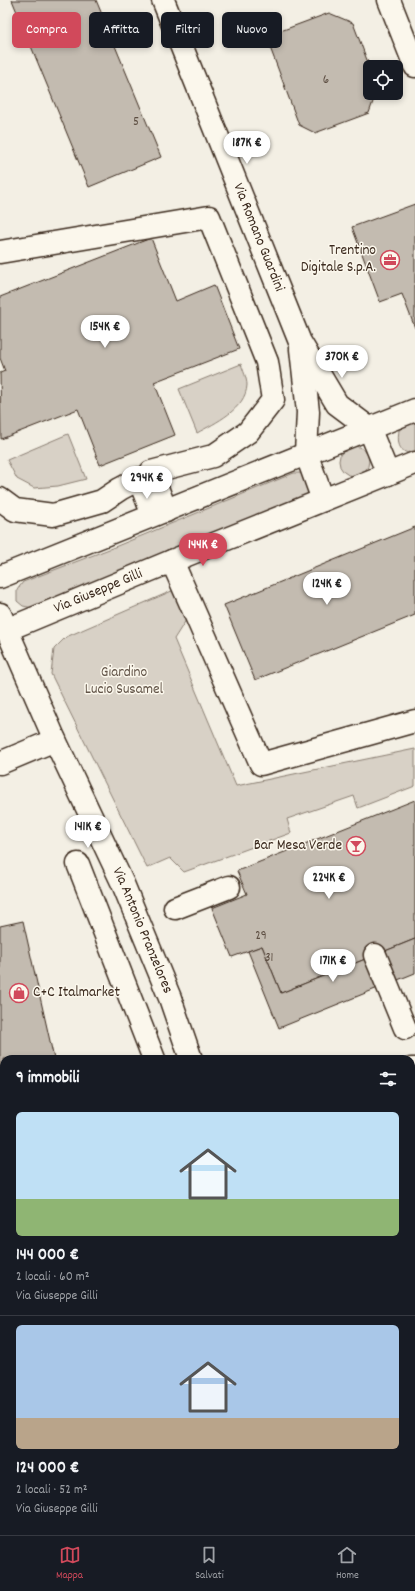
<!DOCTYPE html>
<html lang="it">
<head>
<meta charset="utf-8">
<style>
	:root { --surface:#171b24; --page:#242831; --text:#f1f3f6; --muted:#9ea1a6; --line:#363941; --accent:#d1495b }
	body { margin:0; font-family:Dekko,sans-serif; background:var(--page); color:var(--text); height:100vh; display:flex; flex-direction:column; font-size:15px; white-space:nowrap }
	* { box-sizing:border-box; margin:0 }
	p { font-size:13px; color:var(--muted) }
	.icon { flex:none; width:22px; height:22px; fill:none; stroke:currentColor; stroke-width:2; stroke-linecap:round; stroke-linejoin:round }
	.map { position:relative; flex:1; overflow:hidden }
	.panel { position:absolute; left:0px; top:1055px; width:415px; height:480px; display:flex; flex-direction:column; background:var(--surface); border-radius:12px 12px 0 0; box-shadow:0 2px 6px #0003 }
	.panel>* { flex:none }
	.hud { position:absolute; left:12px; top:12px; width:391px; height:36px; display:flex; gap:8px }
	.buttons { position:absolute; left:363px; top:60px; display:grid; gap:8px }
	.buttons a { display:grid; place-items:center; width:40px; height:40px; border-radius:6px; background:var(--surface); box-shadow:0 2px 6px #0003; font-size:20px }
	.price { position:absolute; translate:-50% -34px; padding:0 9px; border-radius:14px; background:#fff; color:#222; font-size:13px; line-height:26px; filter:drop-shadow(0 1px 2px #0008) }
	.price::after { content:''; position:absolute; left:50%; top:24px; width:12px; height:9px; margin-left:-6px; background:inherit; clip-path:polygon(0 0,100% 0,50% 100%) }
	.price.active { background:var(--accent); color:#fff }
	ul { padding:0; list-style:none }
	li { display:grid; align-content:center; gap:8px; height:212px; padding:0 16px }
	li+li { border-top:1px solid var(--line) }
	li span { display:grid; place-items:center; height:124px; border-radius:6px; color:#555 }
	li>.icon { margin-inline-start:auto }
	span .icon { width:72px; height:72px; fill:#fffc; stroke-width:1 }
	li b { font-size:17px }
	h2 { display:flex; justify-content:space-between; align-items:center; height:48px; padding:0 16px; font-size:17px }
	.chip { padding:0 14px; border-radius:6px; background:var(--surface); box-shadow:0 2px 6px #0003; font-size:14px; line-height:36px }
	.chip.active { background:var(--accent); color:#fff }
	.tab-bar { display:flex; justify-content:space-around; align-items:center; height:56px; border-top:1px solid var(--line); background:var(--surface); font-size:11px; color:var(--muted) }
	.tab-bar a { display:grid; justify-items:center; gap:2px }
	.tab-bar .active { color:var(--accent) }
	.map>svg:first-child { display:block }
	.green { fill:#d8d1c6; stroke:#8a7e72 }
	.building { fill:#c3bbb0; stroke:#3b2a1e }
	.lines { fill:none; stroke-linecap:round; stroke-linejoin:round }
	.minor-casing { stroke:#3b2a1e; stroke-width:25 }
	.minor { stroke:#fbf7ec; stroke-width:22 }
	.labels { text-anchor:middle; dominant-baseline:central; stroke-width:3; stroke-linejoin:round; paint-order:stroke }
	.number-label { font-size:13px; fill:#5d4e42 }
	.street-label { font-size:15px; fill:#3b2a1e; stroke:#fbf7ec }
	.poi-label { font-size:15px; fill:#3b2a1e; stroke:#fbf7ec; text-anchor:end }
	.park-label { font-size:15px; fill:#625448; stroke:#fbf7ec }
</style>
</head>
<body>
<div class="map">
<svg width="415" height="1535" viewBox="0 0 415 1535">
	<rect width="100%" height="100%" fill="#f3efe4"/>
	<filter id="ink" filterUnits="userSpaceOnUse"><feTurbulence type="fractalNoise" baseFrequency=".025" numOctaves="2"/><feDisplacementMap in="SourceGraphic" scale="8" xChannelSelector="R" yChannelSelector="G"/><feConvolveMatrix kernelMatrix="1 2 1 2 8 2 1 2 1" color-interpolation-filters="sRGB"/></filter>
	<g filter="url(#ink)">
		<g class="green">
			<path d="M241,364C243,370 247,379 247,385C246,409 215,423 197,433L179,389Z"/>
			<path d="M415,422V454C399,453 397,445 399,430L405,426Z"/>
			<path d="M68,434L86,479L58,486L34,488L17,479L7,460Z"/>
			<circle cx="354" cy="461" r="15"/>
			<path d="M294,473H303L310,490L307,496L33,608L23,606L17,601V590L23,582L117,546Z"/>
			<path d="M174,590L186,620L174,639L236,786L415,749V786L358,808L354,796L287,819L291,833L184,872L170,858L147,868L51,674L54,649L66,637Z"/>
			<path d="M81,1531H303L304,1535H80Z"/>
		</g>
		<g class="building">
			<path d="M12,0H96L161,157L89,187Z"/>
			<path d="M329,13L353,23L370,68V93H376L369,113L315,133L299,125L271,50L278,32Z"/>
			<path d="M415,204V328L402,294L380,302L352,227Z"/>
			<path d="M151,238L176,301L214,285L239,349L154,382L175,435L100,465L78,409L1,439L0,373L5,371L0,358V297Z"/>
			<path d="M415,527V615L255,680L224,605Z"/>
			<path d="M415,800V939L281,993L262,946L232,957L212,908L247,894L237,871Z"/>
			<path d="M23,921L54,1059H4V1108L0,1109V926Z"/>
			<path d="M415,939V973L279,1028L248,951L262,946L281,993Z"/>
			<path d="M411,1166L415,1183V1206L411,1207Z"/>
			<path d="M415,1206V1262L411,1263V1207Z"/>
			<path d="M415,1262V1350L411,1351V1263Z"/>
			<path d="M4,1265V1465L0,1467V1267Z"/>
			<path d="M412,1449H415V1509H411Z"/>
		</g>
		<g class="lines">
			<defs>
				<g id="minor">
					<path id="s1" d="M163,0L300,342L337,404L369,428L388,474"/>
					<path d="M389,0L415,66"/>
					<path d="M0,252L209,217L267,362L273,400L248,432L213,456L151,472L166,511"/>
					<path d="M301,349L308,412L306,453L323,500"/>
					<path d="M0,499L15,510L53,515L102,501L120,489L139,479L149,505"/>
					<path d="M172,561L261,764L415,721"/>
					<path d="M0,577L415,410"/>
					<path id="s2" d="M0,614L55,740L123,884L170,998L191,1059"/>
					<path id="s3" d="M6,630L172,561L415,463"/>
					<path d="M0,763L55,740"/>
					<path d="M78,864L154,1059"/>
					<path d="M175,908L229,887"/>
					<path d="M375,955L405,1028"/>
					<path d="M411,1069H415"/>
					<path d="M411,1118L415,1135"/>
					<path d="M0,1134L4,1133"/>
					<path d="M0,1175L4,1172"/>
					<path d="M411,1392L415,1391"/>
					<path d="M0,1514L4,1512"/>
					<path d="M327,1531L329,1535"/>
					<path d="M23,1535L29,1533"/>
				</g>
			</defs>
			<use href="#minor" class="minor-casing"/>
			<use href="#minor" class="minor"/>
		</g>
	</g>
	<defs>
		<symbol id="office-ring" viewBox="-11 -11 22 22"><circle r="9.5" fill="#fbf7ec" stroke="#d1495b" stroke-width="1.5"/><path d="M-6-3h4V-5.5h4V-3h4V5H-6ZM-1-4.5V-3h2v-1.5ZM-6 0V1H6V0Z" fill="#d1495b"/></symbol>
		<symbol id="bar-ring" viewBox="-11 -11 22 22"><circle r="9.5" fill="#fbf7ec" stroke="#d1495b" stroke-width="1.5"/><path d="M-6-5H6L.8 .8V4.5H3.5V6h-7V4.5H-.8V.8Z" fill="#d1495b"/></symbol>
		<symbol id="shop-ring" viewBox="-11 -11 22 22"><circle r="9.5" fill="#fbf7ec" stroke="#d1495b" stroke-width="1.5"/><path d="M-5-2.5h2.3a2.7 3.5 0 0 1 5.4 0H5L5.5 6h-11ZM-1.5-2.5h3a1.5 2.3 0 0 0-3 0Z" fill="#d1495b"/></symbol>
	</defs>
	<g fill-rule="evenodd">
		<use href="#office-ring" x="379" y="249" width="22" height="22"/>
		<use href="#bar-ring" x="345" y="835" width="22" height="22"/>
		<use href="#shop-ring" x="8" y="982" width="22" height="22"/>
	</g>
	<g class="labels">
		<g class="number-label">
			<text x="326" y="80">6</text>
			<text x="136" y="122">5</text>
			<text x="261" y="936">29</text>
			<text x="269" y="958">31</text>
		</g>
		<g class="street-label">
			<text stroke="none"><textPath href="#s1" startOffset="256">Via Romano Guardini</textPath></text>
			<text stroke="none"><textPath href="#s3" startOffset="100">Via Giuseppe Gilli</textPath></text>
			<text stroke="none"><textPath href="#s2" startOffset="347">Via Antonio Pranzelores</textPath></text>
		</g>
		<g class="poi-label">
			<text x="376" y="251">Trentino<tspan x="376" dy="17">Digitale S.p.A.</tspan></text>
			<text x="342" y="846">Bar Mesa Verde</text>
			<text x="33" y="993" text-anchor="start">C+C Italmarket</text>
		</g>
		<g class="park-label">
			<text x="124" y="673">Giardino<tspan x="124" dy="17">Lucio Susamel</tspan></text>
		</g>
	</g>
</svg>
<div class="buttons">
<a><svg class="icon" aria-label="locate" viewBox="0 0 24 24"><circle cx="12" cy="12" r="6"/><path d="M12 2v4M12 18v4M2 12h4M18 12h4"/></svg></a>
</div>
<b class="price" style="left:247px;top:165px">187K €</b>
<b class="price" style="left:105px;top:349px">154K €</b>
<b class="price" style="left:342px;top:379px">370K €</b>
<b class="price" style="left:147px;top:500px">294K €</b>
<b class="price active" style="left:203px;top:567px">144K €</b>
<b class="price" style="left:327px;top:606px">124K €</b>
<b class="price" style="left:88px;top:849px">141K €</b>
<b class="price" style="left:329px;top:900px">224K €</b>
<b class="price" style="left:333px;top:983px">171K €</b>
<div class="hud">
<a class="chip active">Compra</a>
<a class="chip">Affitta</a>
<a class="chip">Filtri</a>
<a class="chip">Nuovo</a>
</div>
<section class="panel">
<h2>9 immobili<svg class="icon" aria-label="filters" viewBox="0 0 24 24"><path d="M4 7h16M4 17h16"/><circle cx="9" cy="7" r="2"/><circle cx="15" cy="17" r="2"/></svg></h2>
<ul>
<li><span style="background:linear-gradient(#bfe0f5 70%,#8fb573 0)"><svg class="icon" aria-label="home" viewBox="0 0 24 24"><path d="M3 11l9-7 9 7M6 9v11h12V9"/></svg></span><div><b>144 000 €</b><p>2 locali · 60 m²</p><p>Via Giuseppe Gilli</p></div></li>
<li><span style="background:linear-gradient(#a9c7e8 75%,#b9a48a 0)"><svg class="icon" aria-label="home" viewBox="0 0 24 24"><path d="M3 11l9-7 9 7M6 9v11h12V9"/></svg></span><div><b>124 000 €</b><p>2 locali · 52 m²</p><p>Via Giuseppe Gilli</p></div></li>
</ul>
</section>
</div>
<nav class="tab-bar">
<a class="active"><svg class="icon" aria-label="map" viewBox="0 0 24 24"><path d="M3 6l6-2 6 2 6-2v14l-6 2-6-2-6 2zM9 4v14M15 6v14"/></svg>Mappa</a>
<a><svg class="icon" aria-label="saved" viewBox="0 0 24 24"><path d="M7 4h10v16l-5-4-5 4z"/></svg>Salvati</a>
<a><svg class="icon" aria-label="home" viewBox="0 0 24 24"><path d="M3 11l9-7 9 7M6 9v11h12V9"/></svg>Home</a>
</nav>
</body>
</html>
